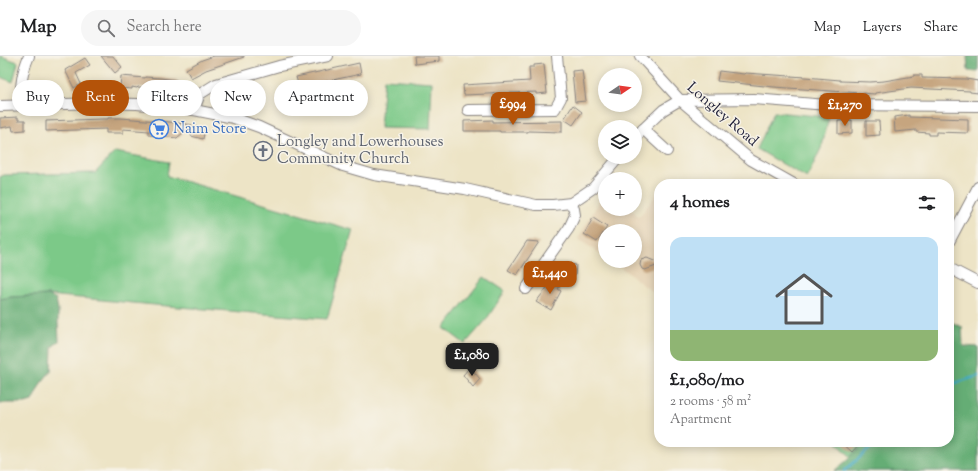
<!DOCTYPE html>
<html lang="en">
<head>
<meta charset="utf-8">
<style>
	:root { --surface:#fff; --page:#f6f6f6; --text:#202124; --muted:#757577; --line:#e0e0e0; --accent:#b45309 }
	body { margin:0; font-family:"Sorts Mill Goudy",serif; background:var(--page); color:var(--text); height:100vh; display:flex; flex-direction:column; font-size:15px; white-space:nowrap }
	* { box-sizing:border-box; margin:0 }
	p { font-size:13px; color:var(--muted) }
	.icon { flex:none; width:22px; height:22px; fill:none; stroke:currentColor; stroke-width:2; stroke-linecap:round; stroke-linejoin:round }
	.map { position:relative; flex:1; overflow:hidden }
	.side { position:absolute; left:654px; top:123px; width:300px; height:268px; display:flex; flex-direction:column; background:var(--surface); border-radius:16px; box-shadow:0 2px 10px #0003 }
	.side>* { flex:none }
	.guide { position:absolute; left:12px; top:24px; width:380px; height:36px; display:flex; gap:8px }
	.needle { width:26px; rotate:77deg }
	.buttons { position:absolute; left:598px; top:12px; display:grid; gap:8px }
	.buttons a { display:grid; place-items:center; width:44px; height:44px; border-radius:50%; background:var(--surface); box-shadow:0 2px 10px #0003; font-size:20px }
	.price { position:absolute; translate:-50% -34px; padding:0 9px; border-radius:8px; background:var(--accent); color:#fff; font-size:13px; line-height:26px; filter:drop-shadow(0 1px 2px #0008) }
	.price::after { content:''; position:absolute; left:50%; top:24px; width:12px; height:9px; margin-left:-6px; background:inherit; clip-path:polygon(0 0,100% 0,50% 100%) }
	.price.selected { background:#222; color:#fff }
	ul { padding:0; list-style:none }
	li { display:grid; align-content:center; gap:8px; height:212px; padding:0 16px }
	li+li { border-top:1px solid var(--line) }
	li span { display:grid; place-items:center; height:124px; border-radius:12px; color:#555 }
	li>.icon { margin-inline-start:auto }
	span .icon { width:72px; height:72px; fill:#fffc; stroke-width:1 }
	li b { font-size:17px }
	h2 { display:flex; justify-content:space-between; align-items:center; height:48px; padding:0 16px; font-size:17px }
	.pill { padding:0 14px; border-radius:18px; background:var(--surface); box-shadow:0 2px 10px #0003; font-size:14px; line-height:36px }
	.pill.selected { background:var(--accent); color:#fff }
	header { display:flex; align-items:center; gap:24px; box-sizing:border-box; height:56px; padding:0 20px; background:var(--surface); border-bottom:1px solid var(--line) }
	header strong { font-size:19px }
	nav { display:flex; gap:22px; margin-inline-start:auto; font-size:14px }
	.search { width:280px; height:36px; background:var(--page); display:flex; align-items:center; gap:10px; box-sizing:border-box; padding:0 14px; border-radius:22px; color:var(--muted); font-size:15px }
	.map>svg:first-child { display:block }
	.built { fill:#e6d4b7 }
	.green { fill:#7cc988; stroke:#4f7662 }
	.forest { fill:#65ad74; stroke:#446858 }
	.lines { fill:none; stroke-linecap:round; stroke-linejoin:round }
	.stream { stroke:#41a9c1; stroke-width:2.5 }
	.building { fill:#c6a57f }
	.minor-casing { stroke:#888380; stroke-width:12 }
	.minor { stroke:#fff; stroke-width:10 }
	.labels { text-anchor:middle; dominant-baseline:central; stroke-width:3; stroke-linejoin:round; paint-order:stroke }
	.street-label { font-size:15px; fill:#22223b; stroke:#f7f3e8 }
	.shop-label { font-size:15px; fill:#366cbe; stroke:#f7f3e8; text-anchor:start }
	.worship-label { font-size:15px; fill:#5b616d; stroke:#f7f3e8; text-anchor:start }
</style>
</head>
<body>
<header>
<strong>Map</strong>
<div class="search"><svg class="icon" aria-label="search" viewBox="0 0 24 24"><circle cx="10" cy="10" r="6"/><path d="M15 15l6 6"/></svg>Search here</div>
<nav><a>Map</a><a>Layers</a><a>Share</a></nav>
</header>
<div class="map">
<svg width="978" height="415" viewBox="0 0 978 415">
	<rect width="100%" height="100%" fill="#f7f3e8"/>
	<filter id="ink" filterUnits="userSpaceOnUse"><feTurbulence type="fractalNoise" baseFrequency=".025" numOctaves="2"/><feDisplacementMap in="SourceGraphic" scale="8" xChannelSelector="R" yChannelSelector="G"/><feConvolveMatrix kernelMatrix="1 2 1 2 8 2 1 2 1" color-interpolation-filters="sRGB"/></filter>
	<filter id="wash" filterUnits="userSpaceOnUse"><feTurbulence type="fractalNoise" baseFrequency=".012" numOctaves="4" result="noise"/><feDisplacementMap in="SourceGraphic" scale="16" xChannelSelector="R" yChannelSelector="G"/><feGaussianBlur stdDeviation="0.9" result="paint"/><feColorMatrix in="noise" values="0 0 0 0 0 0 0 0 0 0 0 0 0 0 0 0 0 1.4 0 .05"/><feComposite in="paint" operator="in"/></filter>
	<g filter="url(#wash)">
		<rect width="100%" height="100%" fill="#ede4c6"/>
		<path class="built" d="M605,135V153H631L639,161L659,135V241L623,213L612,205H635V175H605V201L578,183Z"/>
		<g class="green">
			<path d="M0,0L18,6L13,26L0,21Z"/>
			<path d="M384,23L432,26L430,73L380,72Z"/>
			<path d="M774,56L829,61L822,90L807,122L757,93Z"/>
			<path d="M115,96L169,106L167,120L353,174L327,263L155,249L48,239L12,241L0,243V121L4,119L95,117Z"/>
			<path d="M484,221L505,235L486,264L465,288L444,272Z"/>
			<path d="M836,386H866L851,401Z"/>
		</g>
		<g class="forest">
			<path d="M967,0H978V15H968Z"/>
			<path d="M48,239L56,243L58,255V267L59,285L52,291L51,315L41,327L32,345L25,347H0V243L12,241Z"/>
			<path d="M949,265L962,271L963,290L978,291V415H834L845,406L866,386H949Z"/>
		</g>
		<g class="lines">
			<g class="stream">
				<path d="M949,329L978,320"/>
				<path d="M844,415L878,386"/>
			</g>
		</g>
		<g id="blocks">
			<g class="building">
				<path d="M101,0H113L122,11L115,17Z"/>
				<path d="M214,0H244V1L206,14L191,22L186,13L202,4Z"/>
				<path d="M414,0H439V5L415,8Z"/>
				<path d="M85,2L90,9L76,17L81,28L74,32L65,14Z"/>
				<path d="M359,7L361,18L299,31L296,21Z"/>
				<path d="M544,8L547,37L536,38V36L464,39L463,29L530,25L529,11H534V9Z"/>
				<path d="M582,14L586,45L575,46L572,15Z"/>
				<path d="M719,15L744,18L745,17L805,21L840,24V25L870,26L884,25L914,20V19H922V22L966,23L978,25V37L970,36V35L911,32L875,37V38L774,31L717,25Z"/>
				<path d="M121,20L145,22V21L160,22L177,24L175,35L166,34V33L153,32L138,31L137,32L132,31V33L120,32Z"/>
				<path d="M573,49L582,56L573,69L564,63Z"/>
				<path d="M909,59V61L968,63V77L936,76V79H929V77L916,76V74L895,76L894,61Z"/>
				<path d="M18,61V64H25V74L13,75L12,70L0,72V62Z"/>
				<path d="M108,62H121L170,66L192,69L177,82L149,79V75L123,73V77H106V73L46,75V65L102,63H108Z"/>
				<path d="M493,64V66L562,65V76L528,75V76H500V75H464V65Z"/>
				<path d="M852,64V77L838,78V65Z"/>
				<path d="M866,65H879L880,79L866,80Z"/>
				<path d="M193,70L205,72L203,83L191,80Z"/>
				<path d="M593,162L607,171L597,186L584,178Z"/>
				<path d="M527,185L539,186L517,219L508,214Z"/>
				<path d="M647,202L659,207V209L645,214L642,213L640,209L641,204Z"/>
				<path d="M564,208L576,209L575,220L563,218Z"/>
				<path d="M552,222L561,228L558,233L561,235L551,254L546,251V252L536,246L546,233Z"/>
				<path d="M470,311L480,323L473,331L463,319Z"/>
				<path d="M841,386H861L852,396Z"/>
			</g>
		</g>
	</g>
	<g filter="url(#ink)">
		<use href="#blocks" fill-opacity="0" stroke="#888380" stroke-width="1"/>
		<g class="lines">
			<defs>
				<g id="minor">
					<path d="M640,0L680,44L751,104L794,128"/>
					<path d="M20,49C21,29 21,19 29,0"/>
					<path d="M0,50L98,47L137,48L194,54L234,62L259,71L343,110L374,119L465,133L536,149H553L571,147L593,132L619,101"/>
					<path d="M194,54L200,38L216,28L279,10L328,0"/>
					<path d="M468,54L555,53L561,42L557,0"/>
					<path d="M643,73L667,95"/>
					<path d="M635,82L643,73L663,54L680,44L754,43L827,49L978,50"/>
					<path d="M949,186L978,131"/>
					<path d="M949,212L978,227"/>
					<path d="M526,233L569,172L575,159L574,153L571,147"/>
				</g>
			</defs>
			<use href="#minor" class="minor-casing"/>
			<use href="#minor" class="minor"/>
		</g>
	</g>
	<defs>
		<symbol id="supermarket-ring" viewBox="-11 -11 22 22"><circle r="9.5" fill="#f7f3e8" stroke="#3f7fe0" stroke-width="1.5"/><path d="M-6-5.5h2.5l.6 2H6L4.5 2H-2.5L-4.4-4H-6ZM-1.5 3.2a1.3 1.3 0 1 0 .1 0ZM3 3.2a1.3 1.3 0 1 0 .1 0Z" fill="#3f7fe0"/></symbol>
		<symbol id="church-ring" viewBox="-11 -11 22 22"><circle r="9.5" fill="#f7f3e8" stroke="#6b7280" stroke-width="1.5"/><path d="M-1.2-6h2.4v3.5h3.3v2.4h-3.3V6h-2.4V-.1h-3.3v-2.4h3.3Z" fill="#6b7280"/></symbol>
	</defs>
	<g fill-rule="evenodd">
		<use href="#supermarket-ring" x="148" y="62" width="22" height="22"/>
		<use href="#church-ring" x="252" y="84" width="22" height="22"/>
	</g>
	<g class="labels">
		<g class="street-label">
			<text transform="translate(722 59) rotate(41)">Longley Road</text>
		</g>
		<g class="shop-label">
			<text x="173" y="73">Naim Store</text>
		</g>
		<g class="worship-label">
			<text x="277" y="86">Longley and Lowerhouses<tspan x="277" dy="17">Community Church</tspan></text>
		</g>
	</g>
</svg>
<div class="buttons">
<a><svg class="needle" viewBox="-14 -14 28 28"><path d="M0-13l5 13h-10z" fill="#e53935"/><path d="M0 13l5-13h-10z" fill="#757577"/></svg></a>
<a><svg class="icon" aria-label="layers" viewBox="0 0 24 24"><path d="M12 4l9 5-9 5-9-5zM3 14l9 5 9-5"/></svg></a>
<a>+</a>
<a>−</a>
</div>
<b class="price" style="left:513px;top:70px">£994</b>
<b class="price" style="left:845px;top:71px">£1,270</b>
<b class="price" style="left:550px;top:239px">£1,440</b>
<b class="price selected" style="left:472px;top:321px">£1,080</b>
<div class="guide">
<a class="pill">Buy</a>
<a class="pill selected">Rent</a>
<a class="pill">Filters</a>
<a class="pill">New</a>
<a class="pill">Apartment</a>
</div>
<section class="side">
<h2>4 homes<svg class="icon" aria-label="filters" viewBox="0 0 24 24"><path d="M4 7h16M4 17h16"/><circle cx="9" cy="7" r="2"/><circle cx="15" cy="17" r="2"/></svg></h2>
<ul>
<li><span style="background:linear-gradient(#bfe0f5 75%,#8fb573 0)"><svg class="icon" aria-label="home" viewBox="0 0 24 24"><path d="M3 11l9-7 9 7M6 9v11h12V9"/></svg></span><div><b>£1,080/mo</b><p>2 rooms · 58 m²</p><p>Apartment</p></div></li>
</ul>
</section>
</div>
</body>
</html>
